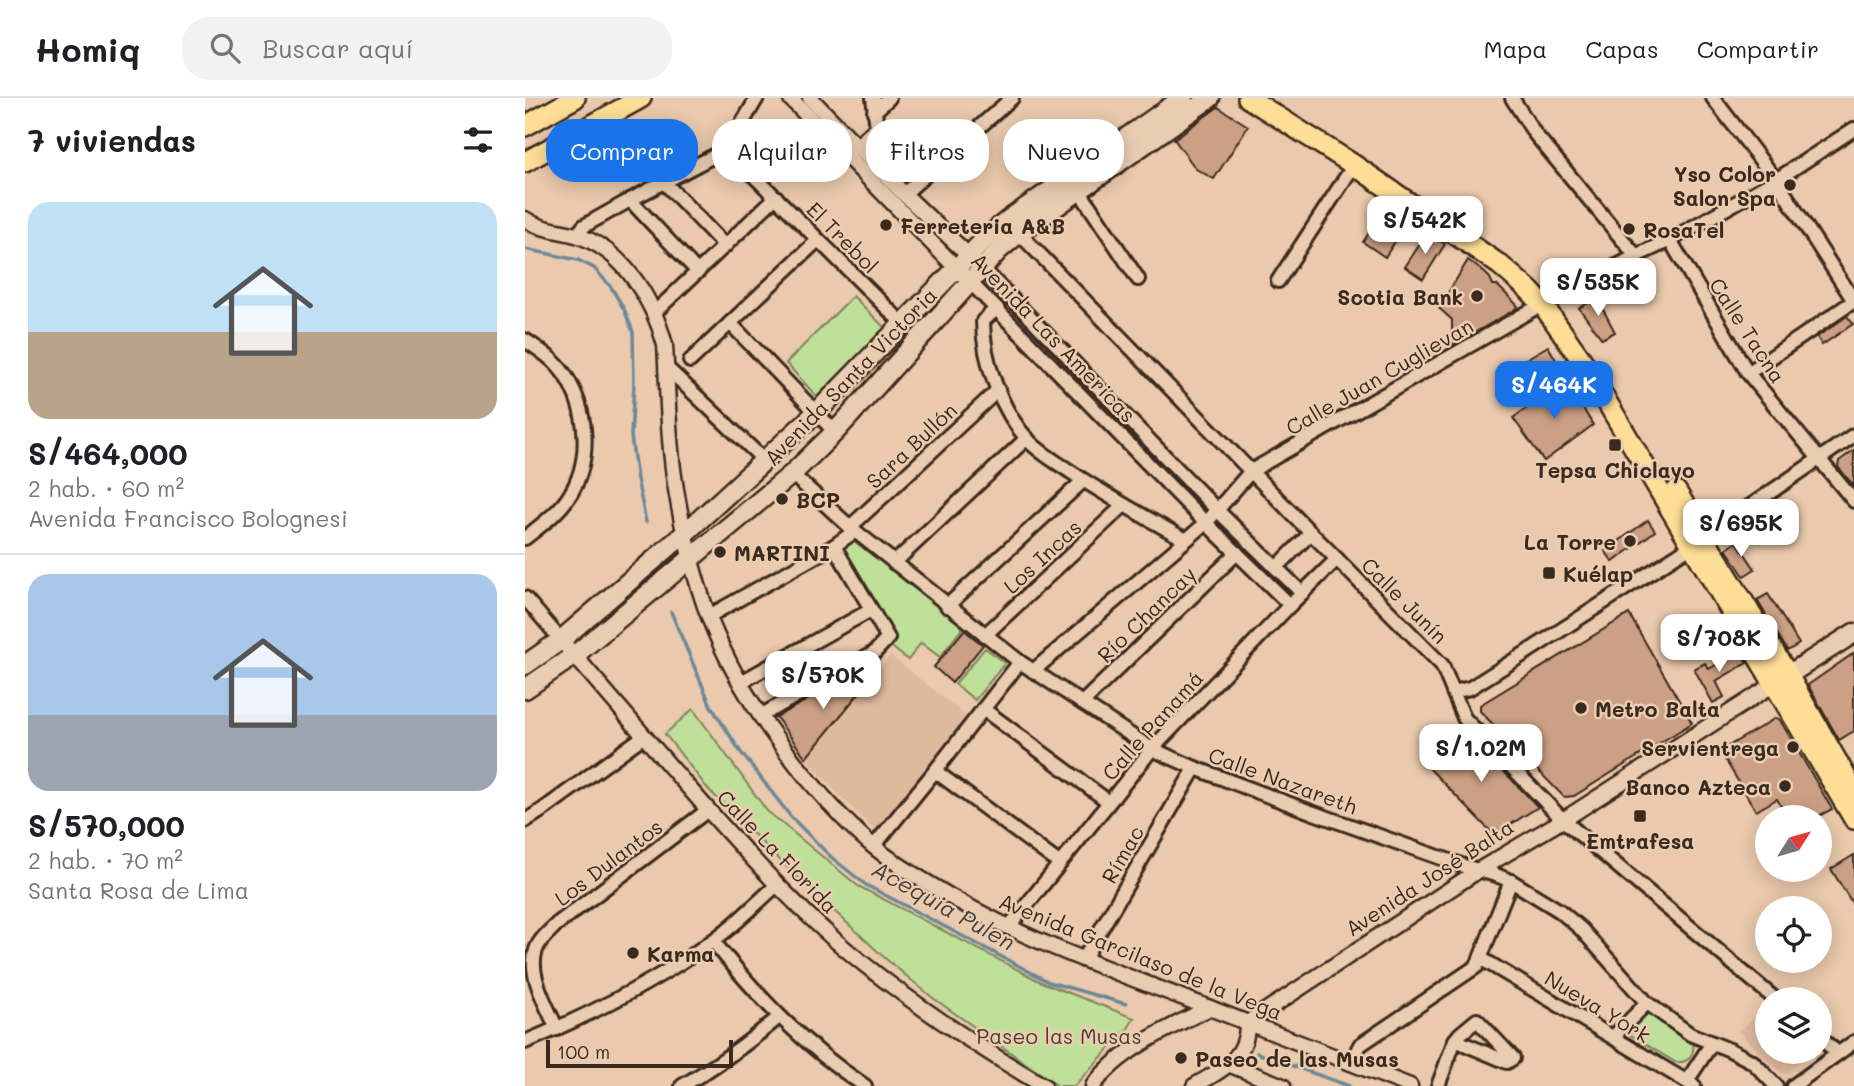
<!DOCTYPE html>
<html lang="es">
<head>
<meta charset="utf-8">
<style>
	:root { --surface:#fff; --page:#f2f2f2; --text:#202124; --muted:#757577; --line:#e0e0e0; --accent:#1a73e8 }
	body { margin:0; font-family:Mali,sans-serif; background:var(--page); color:var(--text); height:100vh; display:flex; flex-direction:column; font-size:26px; white-space:nowrap }
	* { box-sizing:border-box; margin:0 }
	p { font-size:23px; color:var(--muted) }
	.icon { flex:none; width:38px; height:38px; fill:none; stroke:currentColor; stroke-width:2; stroke-linecap:round; stroke-linejoin:round }
	.map { position:relative; flex:1; overflow:hidden }
	.panel { display:flex; flex-direction:column; background:var(--surface); width:525px }
	.panel>* { flex:none }
	.top-card { position:absolute; left:21px; top:21px; width:665px; height:63px; display:flex; gap:14px }
	.needle { width:46px; rotate:53deg }
	.tools { position:absolute; left:1230px; top:707px; display:grid; gap:14px }
	.tools a { display:grid; place-items:center; width:77px; height:77px; border-radius:50%; background:var(--surface); box-shadow:0 4px 18px #0003; font-size:35px }
	.scale { position:absolute; left:21px; bottom:18px; width:187px; box-sizing:border-box; padding-left:7px; border:4px solid #3b2a1e; border-top:0; font-size:19px; line-height:24px; white-space:nowrap; color:#3b2a1e; -webkit-text-stroke:5px #eacdb1; paint-order:stroke }
	.price { position:absolute; translate:-50% -60px; padding:0 16px; border-radius:14px; background:#fff; color:#222; font-size:23px; line-height:46px; filter:drop-shadow(0 2px 4px #0008) }
	.price::after { content:''; position:absolute; left:50%; top:42px; width:21px; height:16px; margin-left:-10px; background:inherit; clip-path:polygon(0 0,100% 0,50% 100%) }
	.price.active { background:var(--accent); color:#fff }
	ul { padding:0; list-style:none }
	li { display:grid; align-content:center; gap:14px; height:371px; padding:0 28px }
	li+li { border-top:2px solid var(--line) }
	li span { display:grid; place-items:center; height:217px; border-radius:21px; color:#555 }
	li>.icon { margin-inline-start:auto }
	span .icon { width:126px; height:126px; fill:#fffc; stroke-width:1 }
	li b { font-size:30px }
	h2 { display:flex; justify-content:space-between; align-items:center; height:84px; padding:0 28px; font-size:30px }
	.pill { padding:0 24px; border-radius:28px; background:var(--surface); box-shadow:0 4px 18px #0003; font-size:24px; line-height:63px }
	.pill.active { background:var(--accent); color:#fff }
	header { display:flex; align-items:center; gap:42px; box-sizing:border-box; height:98px; padding:0 35px; background:var(--surface); border-bottom:2px solid var(--line) }
	header strong { font-size:33px }
	nav { display:flex; gap:38px; margin-inline-start:auto; font-size:24px }
	.search { width:490px; height:63px; background:var(--page); display:flex; align-items:center; gap:18px; box-sizing:border-box; padding:0 24px; border-radius:28px; color:var(--muted); font-size:26px }
	main { display:flex; flex:1; min-height:0 }
	.map>svg:first-child { display:block }
	.built { fill:#deba9d }
	.green { fill:#bfe099; stroke:#7d855c; stroke-width:2 }
	.lines { fill:none; stroke-linecap:round; stroke-linejoin:round }
	.stream { stroke:#6b899a; stroke-width:3.5 }
	.building { fill:#cca084; stroke:#3b2a1e; stroke-width:2 }
	.minor-casing { stroke:#3b2a1e; stroke-width:18 }
	.tertiary-casing { stroke:#3b2a1e; stroke-width:19 }
	.secondary-casing { stroke:#3b2a1e; stroke-width:23 }
	.primary-casing { stroke:#3b2a1e; stroke-width:24 }
	.minor { stroke:#eacdb1; stroke-width:12 }
	.tertiary { stroke:#eacdb1; stroke-width:14 }
	.secondary { stroke:#eacdb1; stroke-width:18 }
	.primary { stroke:#fedd96; stroke-width:19 }
	.poi-dot { fill:#3b2a1e; stroke:#eacdb1; stroke-width:2.5 }
	.labels { text-anchor:middle; dominant-baseline:central; stroke-width:5; stroke-linejoin:round; paint-order:stroke }
	.poi-label { font-size:21px; font-weight:bold; fill:#3b2a1e; stroke:#eacdb1; text-anchor:start }
	.street-label { font-size:21px; fill:#3b2a1e; stroke:#eacdb1 }
	.park-label { font-size:21px; fill:#483c2a; stroke:#eacdb1 }
	.water-label { font-size:23px; font-style:italic; fill:#47423d; stroke:#eacdb1 }
</style>
</head>
<body>
<header>
<strong>Homiq</strong>
<div class="search"><svg class="icon" aria-label="search" viewBox="0 0 24 24"><circle cx="10" cy="10" r="6"/><path d="M15 15l6 6"/></svg>Buscar aquí</div>
<nav><a>Mapa</a><a>Capas</a><a>Compartir</a></nav>
</header>
<main>
<section class="panel">
<h2>7 viviendas<svg class="icon" aria-label="filters" viewBox="0 0 24 24"><path d="M4 7h16M4 17h16"/><circle cx="9" cy="7" r="2"/><circle cx="15" cy="17" r="2"/></svg></h2>
<ul>
<li><span style="background:linear-gradient(#bfe0f5 60%,#b9a48a 0)"><svg class="icon" aria-label="home" viewBox="0 0 24 24"><path d="M3 11l9-7 9 7M6 9v11h12V9"/></svg></span><div><b>S/464,000</b><p>2 hab. · 60 m²</p><p>Avenida Francisco Bolognesi</p></div></li>
<li><span style="background:linear-gradient(#a9c7e8 65%,#9aa5b1 0)"><svg class="icon" aria-label="home" viewBox="0 0 24 24"><path d="M3 11l9-7 9 7M6 9v11h12V9"/></svg></span><div><b>S/570,000</b><p>2 hab. · 70 m²</p><p>Santa Rosa de Lima</p></div></li>
</ul>
</section>
<div class="map">
<svg width="1329" height="988" viewBox="0 0 1329 988">
	<rect width="100%" height="100%" fill="#eac9ac"/>
	<filter id="ink" filterUnits="userSpaceOnUse"><feTurbulence type="fractalNoise" baseFrequency=".0143" numOctaves="2"/><feDisplacementMap in="SourceGraphic" scale="14" xChannelSelector="R" yChannelSelector="G"/><feConvolveMatrix kernelMatrix="1 2 1 2 8 2 1 2 1" color-interpolation-filters="sRGB"/></filter>
	<g filter="url(#ink)">
		<g class="built">
			<path d="M365,557L441,618L351,733L313,696L281,660Z"/>
			<path d="M1242,911V954H1288L1260,976L1255,974L1213,933Z"/>
		</g>
		<g class="green">
			<path d="M328,198L360,230L292,299L261,265Z"/>
			<path d="M327,441L438,529L415,559L396,545L383,562L362,545L318,455L317,447Z"/>
			<path d="M460,550L480,565L450,602L430,586Z"/>
			<path d="M168,611L242,713L333,788L516,884L609,920L602,932L549,988H533L408,900L361,861L263,770L183,691L140,636Z"/>
			<path d="M1120,913L1168,942C1170,955 1165,966 1150,964L1099,933Z"/>
		</g>
		<g class="lines">
			<g class="stream">
				<path d="M0,151L53,162L69,170L86,189L99,211L108,234L109,286L106,338L112,381L121,424"/>
				<path d="M146,514L186,608L215,653L266,719L306,759L341,787L524,884L601,906"/>
				<path d="M732,955L824,988"/>
			</g>
		</g>
		<g class="building">
			<path d="M693,9L723,28L689,81L671,71L649,41Z"/>
			<path d="M295,47L302,55L279,78L272,70Z"/>
			<path d="M862,108L884,122L860,159L838,144Z"/>
			<path d="M902,135L920,146L898,181L880,169Z"/>
			<path d="M943,162L960,175L965,180L968,187H972L993,208L989,212L928,247L924,239L927,237V222L914,210Z"/>
			<path d="M1072,200L1090,234L1077,241L1054,210Z"/>
			<path d="M1322,218L1328,226L1297,247L1292,239Z"/>
			<path d="M1023,248L1034,267L1005,283L994,265Z"/>
			<path d="M1041,282L1068,327L1019,363L988,320Z"/>
			<path d="M1329,352V388L1313,369L1314,363Z"/>
			<path d="M1123,422L1130,433L1088,464L1080,453Z"/>
			<path d="M1212,444L1230,471L1219,478L1201,451Z"/>
			<path d="M1243,496L1274,546L1264,552H1262L1232,502Z"/>
			<path d="M1104,516L1167,625L1049,698L1039,699L955,613V607Z"/>
			<path d="M439,532L458,547L427,585L409,569Z"/>
			<path d="M1215,553L1222,565L1191,583L1199,599L1188,605L1169,571L1180,565L1184,571Z"/>
			<path d="M1329,555V633L1314,642L1283,587Z"/>
			<path d="M345,567L352,573L281,660L251,619Z"/>
			<path d="M1251,620L1255,622L1307,711L1292,719H1263L1252,701L1231,713L1195,653Z"/>
			<path d="M939,632L1013,709L969,737L901,667Z"/>
			<path d="M1329,757V808L1306,771Z"/>
		</g>
		<g class="lines">
			<defs>
				<g id="minor">
					<path d="M987,0L1010,36L1111,158"/>
					<path d="M1188,0L1251,82L1329,203"/>
					<path d="M349,14L364,0"/>
					<path d="M202,51L378,226"/>
					<path d="M325,54L352,29L348,0"/>
					<path d="M139,84L200,148"/>
					<path d="M551,88L613,181"/>
					<path d="M379,96L487,0"/>
					<path d="M105,102L173,174"/>
					<path d="M490,131L786,435L917,567L939,620L1038,722L1250,901"/>
					<path d="M52,137L59,128L105,102L202,51L232,0"/>
					<path d="M1145,142L1223,275L1329,403"/>
					<path d="M458,171L693,413L777,495"/>
					<path d="M753,183L829,67"/>
					<path d="M446,185L681,425L765,507"/>
					<path d="M472,210L458,223C458,263 476,312 503,342C515,355 531,364 546,374C583,399 622,420 661,442"/>
					<path d="M129,215L251,99"/>
					<path d="M205,225L310,334"/>
					<path d="M0,242C15,252 30,262 40,277C63,313 68,363 43,400C32,416 15,428 0,440"/>
					<path d="M165,263L293,142"/>
					<path d="M141,269L240,363"/>
					<path d="M1223,275L1329,203"/>
					<path d="M267,376L325,429L495,564L627,651L670,670L786,714L939,768L971,777L986,783L1035,813L1056,831L1122,905L1165,936L1205,952L1228,964L1251,988"/>
					<path d="M325,429L473,292"/>
					<path d="M369,465L502,340"/>
					<path d="M751,470L786,435"/>
					<path d="M0,500L36,542"/>
					<path d="M422,508L558,383"/>
					<path d="M184,518L309,448L330,433"/>
					<path d="M460,537L599,407"/>
					<path d="M508,573L681,425L726,373L1005,213L1111,158L1145,142L1251,82L1329,31"/>
					<path d="M216,584L346,512"/>
					<path d="M928,594L945,590L999,556L1180,439L1329,337"/>
					<path d="M557,605L712,455"/>
					<path d="M458,611L584,704"/>
					<path d="M235,618L349,555L363,540L309,448"/>
					<path d="M410,673L534,765"/>
					<path d="M0,723L19,711L119,638"/>
					<path d="M349,748L410,673L495,564"/>
					<path d="M483,830L627,651L765,507L812,461"/>
					<path d="M188,843C234,900 278,947 340,988"/>
					<path d="M957,861L1169,988"/>
					<path d="M558,862L670,670"/>
					<path d="M32,931C23,910 2,876 11,852C14,842 24,834 32,826L183,712"/>
					<path d="M1088,939L1122,905"/>
					<path d="M1295,940L1313,955"/>
					<path d="M0,944C65,917 128,885 186,844C210,828 230,806 252,787"/>
					<path d="M826,965L835,947L952,868L986,783"/>
					<path d="M1162,983L1187,945"/>
					<path d="M157,988C192,968 223,945 254,919"/>
					<path d="M913,988L930,942L935,936L952,922L988,960L982,964L930,942"/>
					<path d="M1268,988L1329,944"/>
				</g>
				<g id="tertiary">
					<path d="M265,0L446,185"/>
					<path d="M285,0L379,96L458,171"/>
					<path d="M0,121C16,132 33,132 51,137C99,152 128,202 140,247C143,297 143,348 152,397C157,427 164,458 173,487C189,541 218,596 252,641C279,678 314,719 348,748C366,763 386,775 406,787C485,836 572,867 659,900C735,929 810,959 885,988"/>
					<path d="M36,542C79,591 121,641 164,690C210,743 258,796 311,843C375,898 446,945 519,988"/>
					<path d="M722,925L954,772L1038,722L1249,586"/>
					<path d="M703,966L758,988"/>
					<path d="M568,988C594,952 645,929 685,910"/>
					<path d="M669,988C696,972 723,961 722,925"/>
				</g>
				<g id="secondary">
					<path d="M0,567L36,542L159,436L292,314L462,139L483,122L658,0"/>
					<path d="M1252,584L1329,535"/>
					<path d="M0,591L50,557L267,376L310,334L474,152L494,135L685,0"/>
				</g>
				<g id="primary">
					<path d="M723,0L829,67L975,167L1004,192L1018,207L1060,267L1329,721"/>
					<path d="M0,28L50,0"/>
					<path d="M0,64L116,0"/>
					<path d="M1151,393L1263,577L1329,693"/>
				</g>
			</defs>
			<use href="#minor" class="minor-casing"/>
			<use href="#tertiary" class="tertiary-casing"/>
			<use href="#secondary" class="secondary-casing"/>
			<use href="#primary" class="primary-casing"/>
			<use href="#minor" class="minor"/>
			<use href="#tertiary" class="tertiary"/>
			<use href="#secondary" class="secondary"/>
			<use href="#primary" class="primary"/>
		</g>
	</g>
	<g class="poi-dot">
		<circle cx="1265" cy="87" r="7"/>
		<circle cx="361" cy="127" r="7"/>
		<circle cx="1104" cy="131" r="7"/>
		<circle cx="952" cy="198" r="7"/>
		<rect x="1083" y="340" width="14" height="14" rx="3.5"/>
		<circle cx="257" cy="401" r="7"/>
		<circle cx="1105" cy="443" r="7"/>
		<circle cx="195" cy="454" r="7"/>
		<rect x="1017" y="468" width="14" height="14" rx="3.5"/>
		<circle cx="1056" cy="610" r="7"/>
		<circle cx="1268" cy="649" r="7"/>
		<circle cx="1260" cy="688" r="7"/>
		<rect x="1108" y="711" width="14" height="14" rx="3.5"/>
		<circle cx="108" cy="855" r="7"/>
		<circle cx="656" cy="960" r="7"/>
	</g>
	<g class="labels">
		<g class="poi-label">
			<text x="1251" y="75" text-anchor="end">Yso Color<tspan x="1251" dy="24">Salon Spa</tspan></text>
			<text x="375" y="127">Ferreteria A&amp;B</text>
			<text x="1118" y="131">RosaTel</text>
			<text x="938" y="198" text-anchor="end">Scotia Bank</text>
			<text x="1090" y="371" text-anchor="middle">Tepsa Chiclayo</text>
			<text x="271" y="401">BCP</text>
			<text x="1091" y="443" text-anchor="end">La Torre</text>
			<text x="209" y="454">MARTINI</text>
			<text x="1038" y="475">Kuélap</text>
			<text x="1070" y="610">Metro Balta</text>
			<text x="1254" y="649" text-anchor="end">Servientrega</text>
			<text x="1246" y="688" text-anchor="end">Banco Azteca</text>
			<text x="1115" y="742" text-anchor="middle">Emtrafesa</text>
			<text x="122" y="855">Karma</text>
			<text x="670" y="960">Paseo de las Musas</text>
		</g>
		<g class="street-label">
			<text transform="translate(318 139) rotate(45)">El Trebol</text>
			<text transform="translate(1223 232) rotate(57)">Calle Tacna</text>
			<text transform="translate(529 239) rotate(46)">Avenida Las Americas</text>
			<text transform="translate(325 278) rotate(-46)">Avenida Santa Victoria</text>
			<text transform="translate(854 278) rotate(-30)">Calle Juan Cuglievan</text>
			<text transform="translate(386 347) rotate(-43)">Sara Bullón</text>
			<text transform="translate(517 458) rotate(-43)">Los Incas</text>
			<text transform="translate(880 502) rotate(45)">Calle Junín</text>
			<text transform="translate(621 516) rotate(-44)">Río Chancay</text>
			<text transform="translate(627 627) rotate(-48)">Calle Panamá</text>
			<text transform="translate(758 682) rotate(20)">Calle Nazareth</text>
			<text transform="translate(253 753) rotate(46)">Calle La Florida</text>
			<text transform="translate(597 756) rotate(-60)">Rímac</text>
			<text transform="translate(83 764) rotate(-37)">Los Dulantos</text>
			<text transform="translate(904 779) rotate(-33)">Avenida José Balta</text>
			<text transform="translate(616 858) rotate(22)">Avenida Garcilaso de la Vega</text>
			<text transform="translate(1073 908) rotate(31)">Nueva York</text>
		</g>
		<g class="park-label">
			<text x="534" y="937">Paseo las Musas</text>
		</g>
		<g class="water-label">
			<text transform="translate(419 807) rotate(29)">Acequia Pulen</text>
		</g>
	</g>
</svg>
<div class="tools">
<a><svg class="needle" viewBox="-14 -14 28 28"><path d="M0-13l5 13h-10z" fill="#e53935"/><path d="M0 13l5-13h-10z" fill="#757577"/></svg></a>
<a><svg class="icon" aria-label="locate" viewBox="0 0 24 24"><circle cx="12" cy="12" r="6"/><path d="M12 2v4M12 18v4M2 12h4M18 12h4"/></svg></a>
<a><svg class="icon" aria-label="layers" viewBox="0 0 24 24"><path d="M12 4l9 5-9 5-9-5zM3 14l9 5 9-5"/></svg></a>
</div>
<div class="scale">100 m</div>
<b class="price" style="left:900px;top:158px">S/542K</b>
<b class="price" style="left:1073px;top:220px">S/535K</b>
<b class="price active" style="left:1029px;top:323px">S/464K</b>
<b class="price" style="left:1216px;top:461px">S/695K</b>
<b class="price" style="left:1194px;top:576px">S/708K</b>
<b class="price" style="left:298px;top:613px">S/570K</b>
<b class="price" style="left:956px;top:686px">S/1.02M</b>
<div class="top-card">
<a class="pill active">Comprar</a>
<a class="pill">Alquilar</a>
<a class="pill">Filtros</a>
<a class="pill">Nuevo</a>
</div>
</div>
</main>
</body>
</html>
